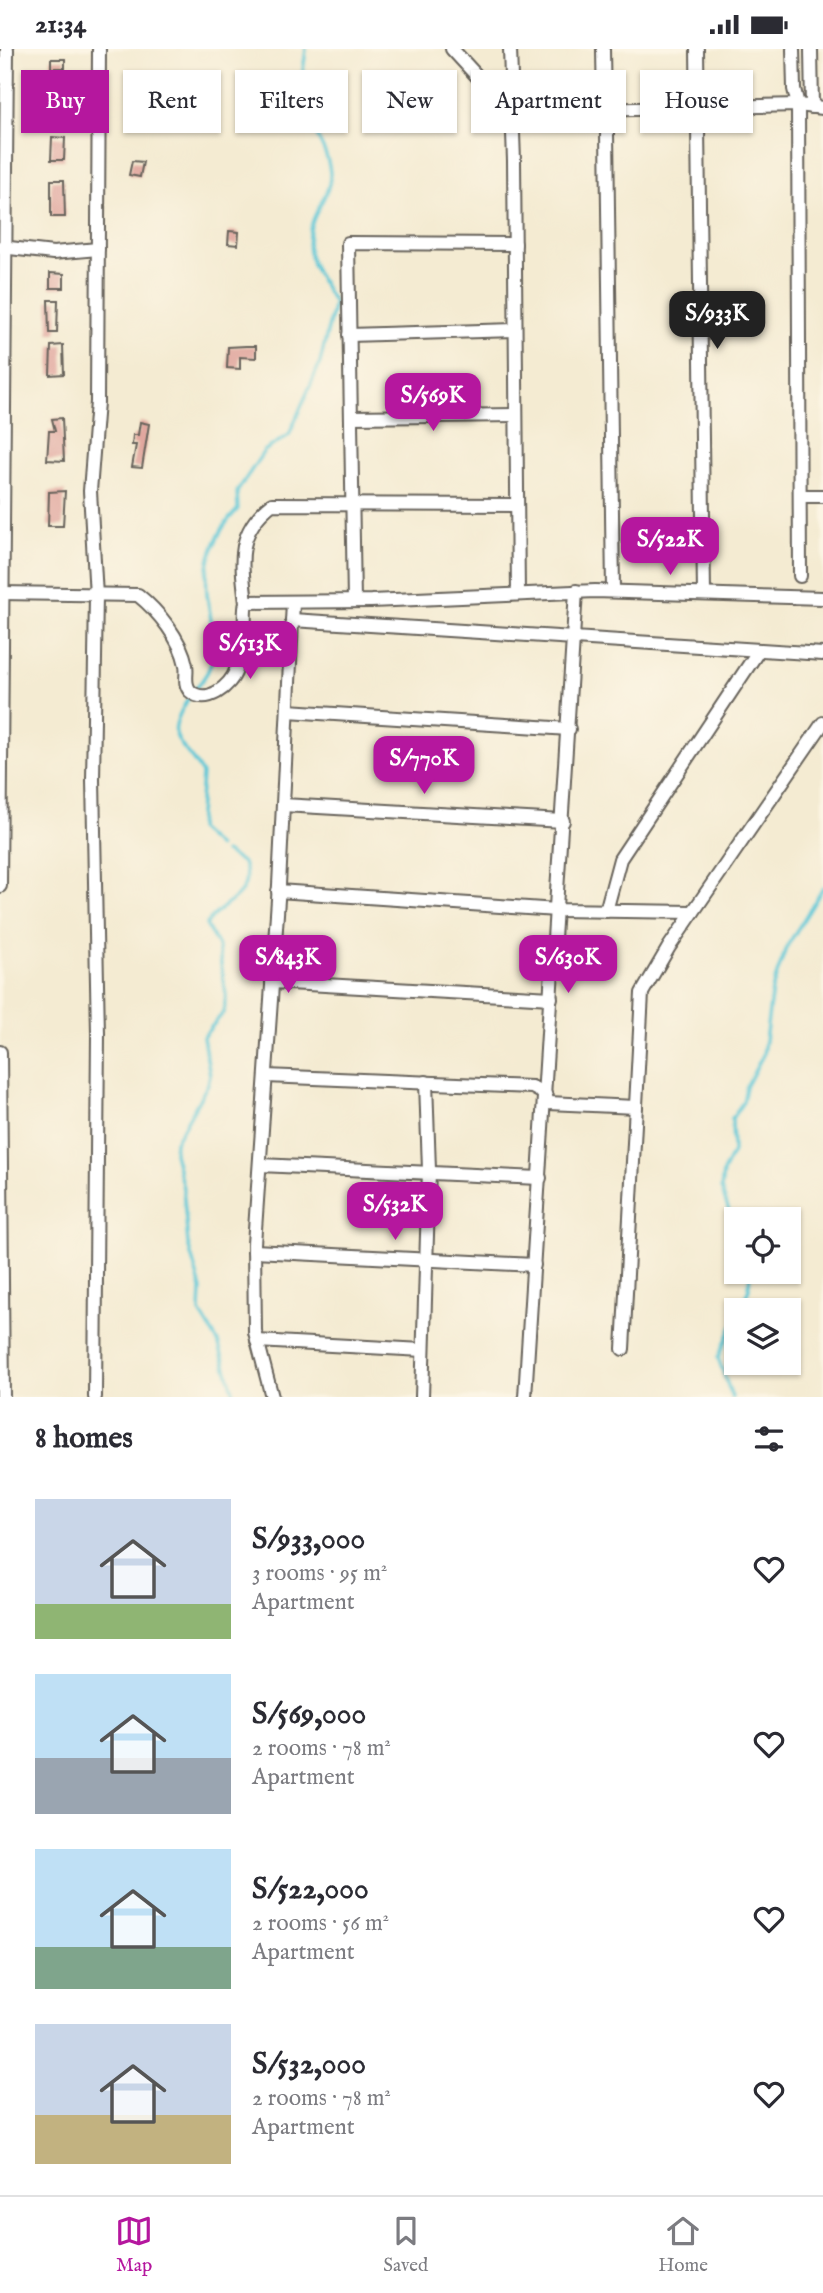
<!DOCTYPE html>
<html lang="en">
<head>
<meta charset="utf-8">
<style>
	:root { --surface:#fff; --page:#f7f7f7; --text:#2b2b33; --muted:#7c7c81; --line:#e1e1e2; --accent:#b5179e }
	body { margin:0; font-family:"IM FELL English",serif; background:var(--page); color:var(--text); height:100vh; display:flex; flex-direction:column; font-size:26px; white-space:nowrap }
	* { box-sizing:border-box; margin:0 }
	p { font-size:23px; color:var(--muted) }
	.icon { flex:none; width:38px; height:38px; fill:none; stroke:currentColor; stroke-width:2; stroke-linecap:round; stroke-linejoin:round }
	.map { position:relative; height:1348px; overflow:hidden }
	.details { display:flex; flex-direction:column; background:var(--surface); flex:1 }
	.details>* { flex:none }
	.hud { position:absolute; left:21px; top:21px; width:782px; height:63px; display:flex; gap:14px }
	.buttons { position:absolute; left:724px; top:1158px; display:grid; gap:14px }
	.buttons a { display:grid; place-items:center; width:77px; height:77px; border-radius:0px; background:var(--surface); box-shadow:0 2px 5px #0004; font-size:35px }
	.price { position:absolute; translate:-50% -60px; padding:0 16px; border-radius:14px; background:var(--accent); color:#fff; font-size:23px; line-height:46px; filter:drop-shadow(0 2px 4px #0008) }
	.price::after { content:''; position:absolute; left:50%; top:42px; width:21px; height:16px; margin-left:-10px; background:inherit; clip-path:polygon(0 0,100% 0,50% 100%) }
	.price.current { background:#222; color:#fff }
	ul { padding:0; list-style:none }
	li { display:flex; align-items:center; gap:21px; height:175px; padding:0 35px }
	li span { display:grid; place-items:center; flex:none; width:196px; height:140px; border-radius:0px; color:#555 }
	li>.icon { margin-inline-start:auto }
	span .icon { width:84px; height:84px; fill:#fffc; stroke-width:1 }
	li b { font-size:30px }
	h2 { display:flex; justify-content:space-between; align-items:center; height:84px; padding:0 35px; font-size:30px }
	.pill { padding:0 24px; border-radius:0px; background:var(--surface); box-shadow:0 2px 5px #0004; font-size:24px; line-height:63px }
	.pill.current { background:var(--accent); color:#fff }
	.status { display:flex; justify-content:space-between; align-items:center; height:49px; padding:0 35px; background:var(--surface); direction:ltr }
	.status svg { height:19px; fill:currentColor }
	.menu { display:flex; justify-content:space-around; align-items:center; height:98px; border-top:2px solid var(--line); background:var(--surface); font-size:19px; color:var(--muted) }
	.menu a { display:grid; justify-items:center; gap:4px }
	.menu .current { color:var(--accent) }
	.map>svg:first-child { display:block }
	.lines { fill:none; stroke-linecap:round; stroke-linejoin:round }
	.stream { stroke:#5ec8d7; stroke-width:3.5 }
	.building { fill:#e1a79f }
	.street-casing { stroke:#68645c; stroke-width:16 }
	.street { stroke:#fff; stroke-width:12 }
</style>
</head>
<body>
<div class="status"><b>21:34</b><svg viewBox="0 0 49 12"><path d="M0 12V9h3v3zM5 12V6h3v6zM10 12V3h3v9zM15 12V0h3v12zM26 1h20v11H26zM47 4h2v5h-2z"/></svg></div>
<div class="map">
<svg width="823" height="1348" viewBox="0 0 823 1348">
	<rect width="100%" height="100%" fill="#fcf5e5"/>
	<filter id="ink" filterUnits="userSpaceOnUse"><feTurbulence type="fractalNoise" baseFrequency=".0143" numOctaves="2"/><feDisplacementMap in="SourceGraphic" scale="14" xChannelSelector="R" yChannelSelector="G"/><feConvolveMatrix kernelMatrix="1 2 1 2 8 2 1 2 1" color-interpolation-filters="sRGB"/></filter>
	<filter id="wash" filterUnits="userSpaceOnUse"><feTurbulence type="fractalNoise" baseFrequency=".00686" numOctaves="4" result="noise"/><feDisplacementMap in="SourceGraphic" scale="28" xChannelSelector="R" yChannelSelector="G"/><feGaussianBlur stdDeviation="1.57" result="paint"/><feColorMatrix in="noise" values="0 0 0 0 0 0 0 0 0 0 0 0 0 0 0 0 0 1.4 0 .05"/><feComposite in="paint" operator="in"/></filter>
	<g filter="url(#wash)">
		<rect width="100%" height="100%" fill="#f4ebd2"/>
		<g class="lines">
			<g class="stream">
				<path d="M194,641C226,608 211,583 207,544C204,513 216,482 238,460L237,443L264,402L289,386L320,314L334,254C313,217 297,201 318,160C324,148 331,137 330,124C328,100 311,81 304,59C298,40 304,19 306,0"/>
				<path d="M190,647C161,692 181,688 202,725L198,780L218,798"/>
				<path d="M225,803L243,814C256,850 221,851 206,876L218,897L226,946L224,963L203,988L210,1026L208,1035L175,1093L174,1104L183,1139L188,1195L201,1240L200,1263L218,1293L235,1348"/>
				<path d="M737,1184L721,1140L723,1123L733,1103L732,1069L743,1053L746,1038L763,1006L772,940L786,899L823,839"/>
				<path d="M740,1262L749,1239L750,1223"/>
				<path d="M732,1348L718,1309L737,1267"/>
			</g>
		</g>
		<g id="blocks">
			<g class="building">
				<rect x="51" y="10" width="14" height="9"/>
				<path d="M49,38L62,39L61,56H65V69L49,68Z"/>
				<path d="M52,88L65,89L64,111H51Z"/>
				<path d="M132,112L143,113L140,128L129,126Z"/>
				<path d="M51,131H64L65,168H51Z"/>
				<path d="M229,182L239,183L238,196L228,195Z"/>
				<path d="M50,224L64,225V239H50Z"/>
				<path d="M48,251H58L57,284H49Z"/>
				<path d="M63,296L64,325L50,326L51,297Z"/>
				<path d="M246,297H256V309L240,308V320L227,319L228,298Z"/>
				<path d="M62,369L64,412L47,411L49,382H55L52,370Z"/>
				<path d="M140,373L149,375L142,419L132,418L136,396H132L133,386H138Z"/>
				<path d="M65,442L63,477H48L49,443Z"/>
			</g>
		</g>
	</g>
	<g filter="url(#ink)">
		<use href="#blocks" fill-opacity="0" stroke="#68645c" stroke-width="2"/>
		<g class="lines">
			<defs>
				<g id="street">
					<path d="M452,0L510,63L798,56L823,59"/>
					<path d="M510,0L514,112L518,545"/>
					<path d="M603,0L604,62L607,83L613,542"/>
					<path d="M697,0L704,545"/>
					<path d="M793,0L794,40L798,56L800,527"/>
					<path d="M811,0L812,58"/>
					<path d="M1,198L53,204L98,200"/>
					<path d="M349,286L515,281"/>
					<path d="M351,368L516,366"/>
					<path d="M800,447H823"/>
					<path d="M0,544L138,546C158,562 181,590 186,616C188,625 183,634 190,642C206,657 231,637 236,621C239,612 244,599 245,590C246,576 243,566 246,553L371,552L595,542L823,549"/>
					<path d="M354,552L348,194L515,195"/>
					<path d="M246,553C241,512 236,483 272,455L517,456"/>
					<path d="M292,571L823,605"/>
					<path d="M288,662L569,680"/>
					<path d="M283,756L563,772"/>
					<path d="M0,837L7,0"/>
					<path d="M278,842L557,861L693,863"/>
					<path d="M606,862L620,810L759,601"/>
					<path d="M272,933L551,949"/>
					<path d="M0,1003L3,1348"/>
					<path d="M266,1027L532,1038L545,1045L548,1054L636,1058"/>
					<path d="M260,1116L540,1129"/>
					<path d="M254,1202L534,1216"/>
					<path d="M257,1292L423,1301"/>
					<path d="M623,1300L642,944L669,898L823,674"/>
					<path d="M95,1348L98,985L93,731L96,547L90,442L97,353L99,0"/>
					<path d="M272,1348L255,1283L254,1195L279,836L293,553"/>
					<path d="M422,1348L429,1121L426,1033"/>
					<path d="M525,1348L576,542"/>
				</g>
			</defs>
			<use href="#street" class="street-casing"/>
			<use href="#street" class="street"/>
		</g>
	</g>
</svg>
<div class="buttons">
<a><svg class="icon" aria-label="locate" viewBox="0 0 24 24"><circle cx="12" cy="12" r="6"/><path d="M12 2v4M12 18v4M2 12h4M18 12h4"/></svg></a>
<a><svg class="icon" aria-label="layers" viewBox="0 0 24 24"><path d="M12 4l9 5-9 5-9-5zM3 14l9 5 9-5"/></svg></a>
</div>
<b class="price current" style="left:717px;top:302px">S/933K</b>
<b class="price" style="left:433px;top:384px">S/569K</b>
<b class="price" style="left:670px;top:528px">S/522K</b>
<b class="price" style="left:250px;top:632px">S/513K</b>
<b class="price" style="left:424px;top:747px">S/770K</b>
<b class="price" style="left:288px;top:946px">S/843K</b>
<b class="price" style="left:568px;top:946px">S/630K</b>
<b class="price" style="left:395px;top:1193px">S/532K</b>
<div class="hud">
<a class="pill current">Buy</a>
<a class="pill">Rent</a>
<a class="pill">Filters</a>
<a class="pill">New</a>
<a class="pill">Apartment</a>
<a class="pill">House</a>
</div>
</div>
<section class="details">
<h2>8 homes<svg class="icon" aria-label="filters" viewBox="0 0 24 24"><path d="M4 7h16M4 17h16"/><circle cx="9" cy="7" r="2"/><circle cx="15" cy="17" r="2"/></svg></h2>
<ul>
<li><span style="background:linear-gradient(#c9d6e8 75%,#8fb573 0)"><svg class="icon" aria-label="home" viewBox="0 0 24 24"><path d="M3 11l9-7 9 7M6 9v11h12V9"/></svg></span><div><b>S/933,000</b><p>3 rooms · 95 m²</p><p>Apartment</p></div><svg class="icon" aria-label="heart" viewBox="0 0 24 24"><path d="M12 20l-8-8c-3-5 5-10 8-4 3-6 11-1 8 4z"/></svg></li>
<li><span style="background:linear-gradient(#bfe0f5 60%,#9aa5b1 0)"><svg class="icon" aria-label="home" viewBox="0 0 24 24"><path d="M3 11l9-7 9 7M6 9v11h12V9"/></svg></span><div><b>S/569,000</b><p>2 rooms · 78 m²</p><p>Apartment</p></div><svg class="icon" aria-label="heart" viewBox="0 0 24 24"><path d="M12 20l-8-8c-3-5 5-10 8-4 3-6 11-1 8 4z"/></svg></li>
<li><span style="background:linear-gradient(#bfe0f5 70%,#7fa58c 0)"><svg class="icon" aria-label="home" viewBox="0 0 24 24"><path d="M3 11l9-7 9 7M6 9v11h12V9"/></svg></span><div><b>S/522,000</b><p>2 rooms · 56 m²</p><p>Apartment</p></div><svg class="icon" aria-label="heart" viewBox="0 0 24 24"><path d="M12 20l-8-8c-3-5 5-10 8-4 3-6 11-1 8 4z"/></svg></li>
<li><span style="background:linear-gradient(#c9d6e8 65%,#c2b280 0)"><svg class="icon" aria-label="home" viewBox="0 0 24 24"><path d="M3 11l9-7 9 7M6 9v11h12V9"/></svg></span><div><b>S/532,000</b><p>2 rooms · 78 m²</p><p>Apartment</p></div><svg class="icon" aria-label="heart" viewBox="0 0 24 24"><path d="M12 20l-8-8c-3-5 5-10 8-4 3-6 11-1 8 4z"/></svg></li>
</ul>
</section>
<nav class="menu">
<a class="current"><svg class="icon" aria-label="map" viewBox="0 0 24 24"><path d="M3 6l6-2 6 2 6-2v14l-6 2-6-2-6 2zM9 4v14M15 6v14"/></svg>Map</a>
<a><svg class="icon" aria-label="saved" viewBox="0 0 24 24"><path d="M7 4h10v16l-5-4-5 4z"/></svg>Saved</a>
<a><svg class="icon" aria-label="home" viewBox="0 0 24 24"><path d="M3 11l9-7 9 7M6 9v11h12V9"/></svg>Home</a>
</nav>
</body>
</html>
